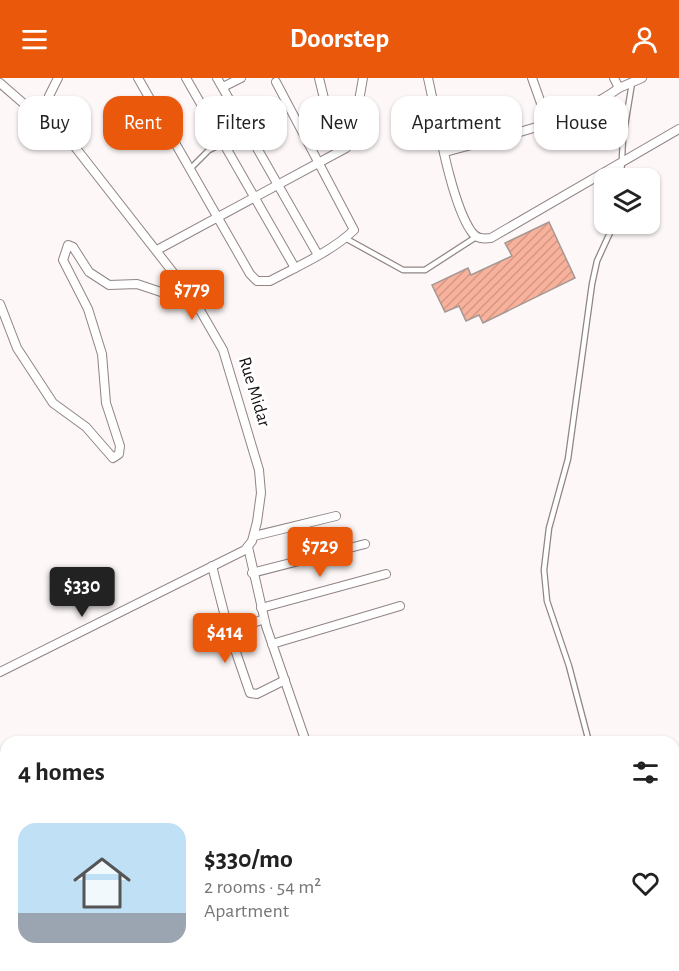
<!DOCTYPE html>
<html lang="en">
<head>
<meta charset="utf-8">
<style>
	:root { --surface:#fff; --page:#f6f6f6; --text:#222; --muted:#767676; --accent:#ea580c }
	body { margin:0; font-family:"Alegreya Sans",sans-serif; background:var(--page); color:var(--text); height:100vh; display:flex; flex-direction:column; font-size:22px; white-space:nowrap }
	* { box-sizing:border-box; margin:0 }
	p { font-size:20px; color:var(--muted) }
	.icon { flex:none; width:33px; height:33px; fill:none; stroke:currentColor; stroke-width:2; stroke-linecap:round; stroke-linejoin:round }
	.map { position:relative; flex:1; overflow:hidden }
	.details { position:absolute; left:0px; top:658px; width:680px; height:236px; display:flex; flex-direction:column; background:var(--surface); border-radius:18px 18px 0 0; box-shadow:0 2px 4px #0004 }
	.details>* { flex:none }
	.top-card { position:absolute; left:18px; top:18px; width:644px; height:54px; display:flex; gap:12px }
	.tools { position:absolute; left:594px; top:90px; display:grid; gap:12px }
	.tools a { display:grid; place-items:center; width:66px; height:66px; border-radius:12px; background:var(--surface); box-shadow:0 2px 4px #0004; font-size:30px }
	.price { position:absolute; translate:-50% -51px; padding:0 14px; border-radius:6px; background:var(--accent); color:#fff; font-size:20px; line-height:39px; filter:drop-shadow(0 2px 3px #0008) }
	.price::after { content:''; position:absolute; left:50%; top:36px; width:18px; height:14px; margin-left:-9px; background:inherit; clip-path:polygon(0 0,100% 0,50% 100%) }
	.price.active { background:#222; color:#fff }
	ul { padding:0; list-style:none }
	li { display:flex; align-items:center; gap:18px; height:150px; padding:0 18px }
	li span { display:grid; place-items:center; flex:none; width:168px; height:120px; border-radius:18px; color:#555 }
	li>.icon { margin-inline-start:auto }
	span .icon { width:72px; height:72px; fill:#fffc; stroke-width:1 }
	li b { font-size:26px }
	h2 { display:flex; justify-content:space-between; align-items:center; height:72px; padding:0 18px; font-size:26px }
	.tag { padding:0 21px; border-radius:18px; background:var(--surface); box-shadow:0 2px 4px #0004; font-size:21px; line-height:54px }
	.tag.active { background:var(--accent); color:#fff }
	header { display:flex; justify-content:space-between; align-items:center; height:78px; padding:0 18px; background:var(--accent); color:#fff; font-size:27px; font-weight:700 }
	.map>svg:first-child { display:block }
	.building { fill:url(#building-hatch); stroke:#a49894; stroke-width:1.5 }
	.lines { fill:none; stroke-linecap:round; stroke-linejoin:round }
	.lane-casing { stroke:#918484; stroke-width:7 }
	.street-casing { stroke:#918484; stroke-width:10 }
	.lane { stroke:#fff; stroke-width:4.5 }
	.street { stroke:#fff; stroke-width:8 }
	.labels { text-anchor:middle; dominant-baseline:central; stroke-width:6; stroke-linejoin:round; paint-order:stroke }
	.street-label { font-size:18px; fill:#171313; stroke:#fff }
</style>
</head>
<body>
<header><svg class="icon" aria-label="menu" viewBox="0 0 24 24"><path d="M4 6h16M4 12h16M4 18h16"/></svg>Doorstep<svg class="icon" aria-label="person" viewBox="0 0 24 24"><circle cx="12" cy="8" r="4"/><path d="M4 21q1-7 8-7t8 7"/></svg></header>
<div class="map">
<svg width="679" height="893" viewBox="0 0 679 893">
	<defs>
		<pattern id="building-hatch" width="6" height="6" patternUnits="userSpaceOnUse" patternTransform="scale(1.5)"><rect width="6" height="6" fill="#f8b19b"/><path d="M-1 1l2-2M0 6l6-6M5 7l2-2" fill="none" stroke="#d49785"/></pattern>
	</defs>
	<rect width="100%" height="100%" fill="#fdf7f7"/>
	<path class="building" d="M549,144L575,200L483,245L479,237L466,243L459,228L445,234L432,207L468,190L471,197L512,178L505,165Z"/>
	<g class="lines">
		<defs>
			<g id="lane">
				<path d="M191,90L209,72L223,65"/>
				<path d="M621,100L623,60L632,5"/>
				<path d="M345,160L403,192H425L476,159"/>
				<path d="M589,664L569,588L547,523L544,492L549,450L568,381L592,206L597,183L614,146"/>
			</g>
			<g id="street">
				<path d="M138,0L250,196L257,203H270C298,188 331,174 354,152L276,4"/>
				<path d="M186,0L295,190"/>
				<path d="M217,0L318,177"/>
				<path d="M319,0L328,37"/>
				<path d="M428,0C437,39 450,122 471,153C476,161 483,161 491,160L679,51"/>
				<path d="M532,0L548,45"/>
				<path d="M0,5L23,25L50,37"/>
				<path d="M223,9L241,0"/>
				<path d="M619,10L642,0"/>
				<path d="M445,74C503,58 569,46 619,10L614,0"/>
				<path d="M157,172L346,70L352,62L363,0"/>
				<path d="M0,226L17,270L53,325L86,349L113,380L119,376L120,368L106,325L102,276L88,231L63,182L68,167L73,169L89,194L109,207L137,206L164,215L182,205"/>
				<path d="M254,458L336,438"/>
				<path d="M248,469L266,548L306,664"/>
				<path d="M212,488L229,554L250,615L257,616L285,602"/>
				<path d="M252,495L365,466"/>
				<path d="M261,530L386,496"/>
				<path d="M229,554L264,541"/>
				<path d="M272,566L400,528"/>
				<path d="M0,594L245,472L252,463L257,444L261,415L259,392L223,272L193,220L50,37L49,18L58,0"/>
				<path d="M674,701L679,698"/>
				<path d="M482,888L483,893"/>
			</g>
		</defs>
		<use href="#lane" class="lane-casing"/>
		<use href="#street" class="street-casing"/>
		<use href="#lane" class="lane"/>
		<use href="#street" class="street"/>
	</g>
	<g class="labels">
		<g class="street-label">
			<text transform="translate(254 314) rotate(73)">Rue Midar</text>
		</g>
	</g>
</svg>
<div class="tools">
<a><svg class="icon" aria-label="layers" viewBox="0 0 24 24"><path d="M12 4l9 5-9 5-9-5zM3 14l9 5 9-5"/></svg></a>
</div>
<b class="price" style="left:192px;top:243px">$779</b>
<b class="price" style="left:320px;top:500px">$729</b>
<b class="price active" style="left:82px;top:540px">$330</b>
<b class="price" style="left:225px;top:586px">$414</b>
<div class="top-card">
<a class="tag">Buy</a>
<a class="tag active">Rent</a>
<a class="tag">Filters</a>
<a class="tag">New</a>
<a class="tag">Apartment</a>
<a class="tag">House</a>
</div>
<section class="details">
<h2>4 homes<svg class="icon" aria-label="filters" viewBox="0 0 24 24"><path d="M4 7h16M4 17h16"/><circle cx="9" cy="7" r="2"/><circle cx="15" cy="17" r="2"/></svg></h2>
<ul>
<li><span style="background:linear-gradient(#bfe0f5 75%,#9aa5b1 0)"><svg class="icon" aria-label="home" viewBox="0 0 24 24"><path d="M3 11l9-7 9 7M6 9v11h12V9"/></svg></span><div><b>$330/mo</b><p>2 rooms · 54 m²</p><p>Apartment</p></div><svg class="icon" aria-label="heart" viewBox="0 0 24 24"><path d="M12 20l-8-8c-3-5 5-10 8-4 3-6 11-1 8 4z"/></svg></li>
</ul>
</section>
</div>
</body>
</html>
